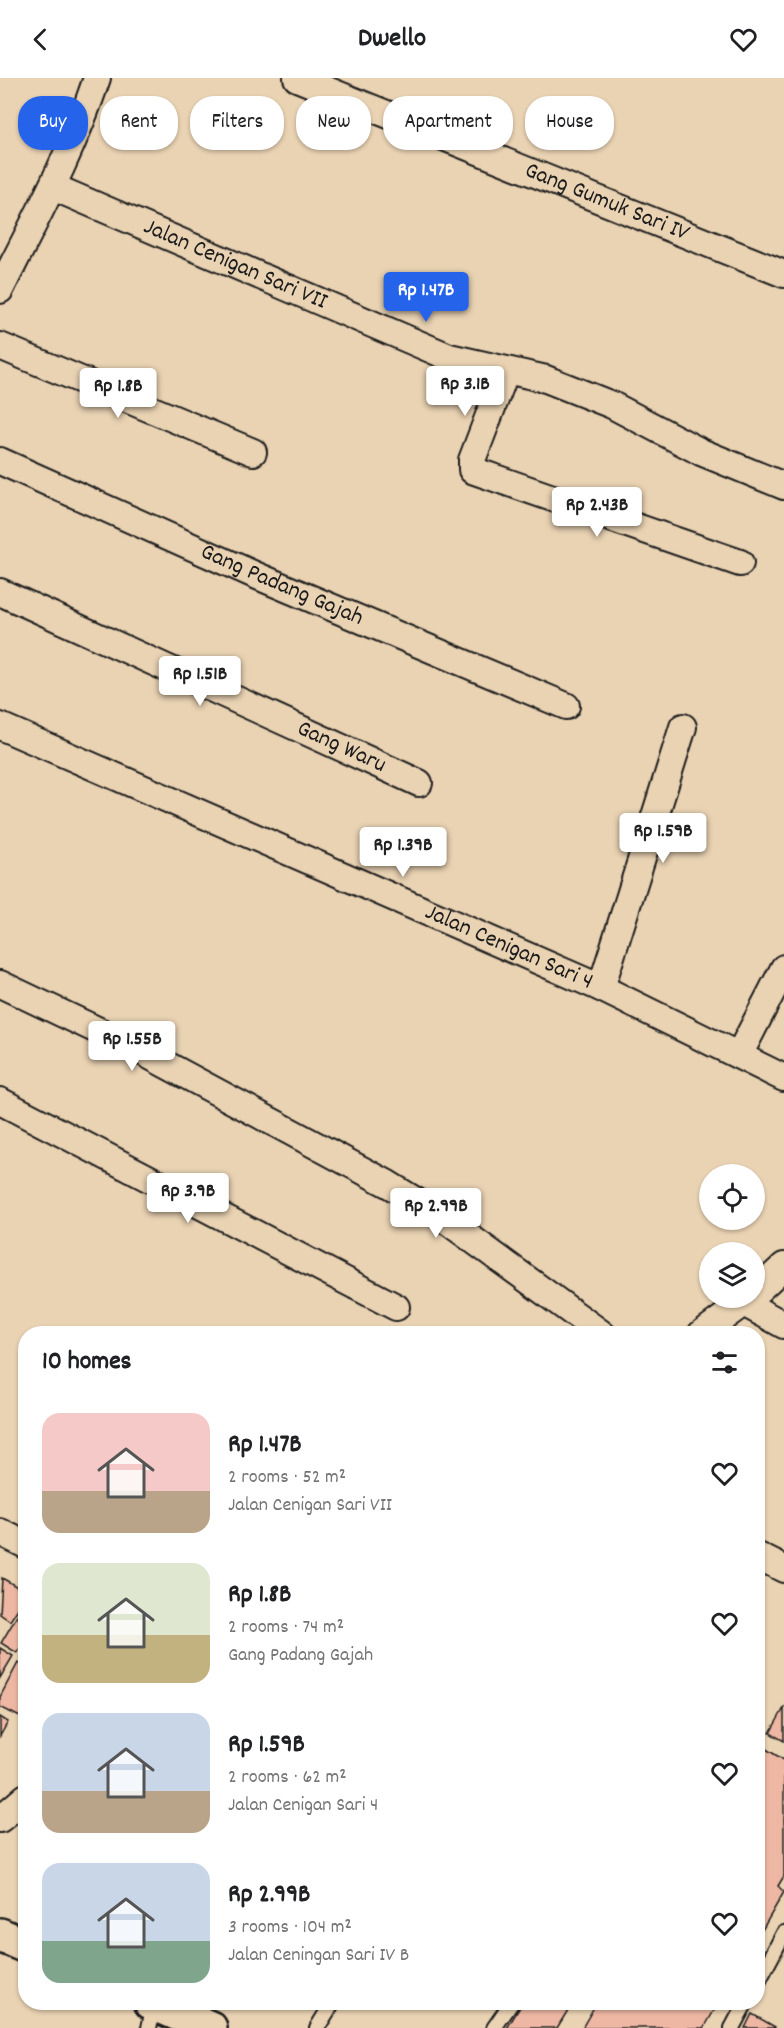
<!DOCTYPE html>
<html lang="en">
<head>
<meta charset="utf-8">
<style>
	:root { --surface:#fff; --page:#f6f6f6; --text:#202124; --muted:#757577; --accent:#2563eb }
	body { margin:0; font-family:Dekko,sans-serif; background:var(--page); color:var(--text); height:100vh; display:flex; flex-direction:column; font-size:22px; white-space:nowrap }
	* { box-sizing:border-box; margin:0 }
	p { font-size:20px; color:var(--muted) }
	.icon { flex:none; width:33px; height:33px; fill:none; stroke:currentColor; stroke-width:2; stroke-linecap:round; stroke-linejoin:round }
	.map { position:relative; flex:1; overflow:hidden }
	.sheet { position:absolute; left:18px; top:1248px; width:747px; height:684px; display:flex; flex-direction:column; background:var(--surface); border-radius:24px; box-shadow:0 2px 4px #0004 }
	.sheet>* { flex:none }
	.hud { position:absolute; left:18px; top:18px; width:748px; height:54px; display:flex; gap:12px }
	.fabs { position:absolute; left:699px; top:1086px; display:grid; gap:12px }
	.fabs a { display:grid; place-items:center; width:66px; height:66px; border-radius:50%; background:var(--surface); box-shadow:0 2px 4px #0004; font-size:30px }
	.price { position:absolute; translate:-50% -51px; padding:0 14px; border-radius:6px; background:#fff; color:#222; font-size:20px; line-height:39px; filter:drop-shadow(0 2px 3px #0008) }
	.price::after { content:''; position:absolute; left:50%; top:36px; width:18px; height:14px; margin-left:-9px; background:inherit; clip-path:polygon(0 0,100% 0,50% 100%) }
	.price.current { background:var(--accent); color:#fff }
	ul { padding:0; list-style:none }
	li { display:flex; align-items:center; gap:18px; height:150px; padding:0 24px }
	li span { display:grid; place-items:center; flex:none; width:168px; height:120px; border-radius:18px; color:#555 }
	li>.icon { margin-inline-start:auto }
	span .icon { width:72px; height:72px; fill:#fffc; stroke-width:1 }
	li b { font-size:26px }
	h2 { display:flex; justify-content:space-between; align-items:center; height:72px; padding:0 24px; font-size:26px }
	.chip { padding:0 21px; border-radius:24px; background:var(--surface); box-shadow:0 2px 4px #0004; font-size:21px; line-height:54px }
	.chip.current { background:var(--accent); color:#fff }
	header { display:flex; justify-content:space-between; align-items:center; height:78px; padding:0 24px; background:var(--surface); font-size:27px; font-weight:700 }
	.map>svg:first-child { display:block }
	.building { fill:#eeb7a3; stroke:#1c1c1c; stroke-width:1.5 }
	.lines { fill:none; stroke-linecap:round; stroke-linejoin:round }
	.service-casing { stroke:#1c1c1c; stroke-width:18 }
	.minor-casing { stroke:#1c1c1c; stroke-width:30 }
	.secondary-casing { stroke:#1c1c1c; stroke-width:38 }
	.service { stroke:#ead3b3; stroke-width:14 }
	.minor { stroke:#ead3b3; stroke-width:26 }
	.secondary { stroke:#ead3b3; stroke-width:33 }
	.labels { text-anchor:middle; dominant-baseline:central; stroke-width:4.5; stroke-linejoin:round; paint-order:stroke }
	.street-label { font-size:24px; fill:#1c1c1c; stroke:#ead3b3 }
</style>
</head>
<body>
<header><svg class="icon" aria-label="back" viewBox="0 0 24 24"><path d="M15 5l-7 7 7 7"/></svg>Dwello<svg class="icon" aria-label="heart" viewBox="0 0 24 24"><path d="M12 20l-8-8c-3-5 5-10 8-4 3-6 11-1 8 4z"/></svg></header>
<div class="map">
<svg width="784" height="1950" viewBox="0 0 784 1950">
	<rect width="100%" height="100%" fill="#ead3b3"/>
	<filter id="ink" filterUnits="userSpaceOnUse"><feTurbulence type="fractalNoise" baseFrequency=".0167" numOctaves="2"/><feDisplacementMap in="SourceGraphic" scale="12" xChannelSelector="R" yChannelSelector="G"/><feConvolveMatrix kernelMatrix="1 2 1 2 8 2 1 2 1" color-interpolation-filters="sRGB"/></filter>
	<g filter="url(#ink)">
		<g class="building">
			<path d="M2,1500L26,1514V1518L10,1543L0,1536Z"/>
			<path d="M21,1531L26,1534V1561L17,1575L1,1565Z"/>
			<path d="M0,1570L13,1578L0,1600Z"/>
			<path d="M18,1585L26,1588V1634L22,1640L0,1629V1619Z"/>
			<path d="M784,1630V1663L770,1655Z"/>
			<path d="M0,1639L8,1644L0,1658Z"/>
			<path d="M758,1666L784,1682V1798L778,1808L784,1814L758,1859Z"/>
			<path d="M523,1924H573L557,1950H507Z"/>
			<path d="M597,1924H719L704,1950H582Z"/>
			<path d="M752,1936L775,1949L774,1950H745Z"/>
		</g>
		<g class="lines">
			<defs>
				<g id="service">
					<path d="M758,1904L784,1855"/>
					<path d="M192,1942L205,1924"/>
					<path d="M149,1950L154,1926"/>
					<path d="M317,1950L333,1924"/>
					<path d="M494,1950L512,1924"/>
					<path d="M732,1950L746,1924"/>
				</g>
				<g id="minor">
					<path id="s1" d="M297,0L784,196"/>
					<path id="s2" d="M53,109L449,279L546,301L612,327L701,374L784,408"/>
					<path d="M0,212C35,142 72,75 97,0"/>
					<path d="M0,268L253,374"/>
					<path d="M506,293L472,382V392L740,485"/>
					<path id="s3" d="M0,383L255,497L566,628"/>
					<path id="s4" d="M0,514L419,705"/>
					<path id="s5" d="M0,648L601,910L784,1000"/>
					<path d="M0,906L137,971L388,1106L439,1137L602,1256"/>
					<path d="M601,910L683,649"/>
					<path d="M739,977L784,890"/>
					<path d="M0,1023L396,1229"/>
					<path d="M754,1216L784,1188"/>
					<path d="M744,1225L784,1247"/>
					<path d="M701,1256L750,1220"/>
					<path d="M0,1454L26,1467"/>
					<path d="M758,1478L784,1491"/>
					<path d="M0,1741L26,1719"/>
				</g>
				<g id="secondary">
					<path d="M0,1857L26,1868"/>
					<path d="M151,1924L210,1950"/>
				</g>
			</defs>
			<use href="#service" class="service-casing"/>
			<use href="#minor" class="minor-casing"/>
			<use href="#secondary" class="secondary-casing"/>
			<use href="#service" class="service"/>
			<use href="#minor" class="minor"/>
			<use href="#secondary" class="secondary"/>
		</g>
	</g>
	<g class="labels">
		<g class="street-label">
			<text stroke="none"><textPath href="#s1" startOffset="334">Gang Gumuk Sari IV</textPath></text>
			<text stroke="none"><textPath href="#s2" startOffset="198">Jalan Cenigan Sari VII</textPath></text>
			<text stroke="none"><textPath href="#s3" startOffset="308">Gang Padang Gajah</textPath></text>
			<text stroke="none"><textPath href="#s4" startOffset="375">Gang Waru</textPath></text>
			<text stroke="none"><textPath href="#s5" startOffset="555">Jalan Cenigan Sari 4</textPath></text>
		</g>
	</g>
</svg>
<div class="fabs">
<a><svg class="icon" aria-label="locate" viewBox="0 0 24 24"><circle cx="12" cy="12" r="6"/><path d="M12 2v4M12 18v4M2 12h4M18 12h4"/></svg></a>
<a><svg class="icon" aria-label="layers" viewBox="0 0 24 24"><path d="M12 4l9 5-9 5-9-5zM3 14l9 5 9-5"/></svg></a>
</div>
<b class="price current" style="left:426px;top:245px">Rp 1.47B</b>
<b class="price" style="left:465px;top:339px">Rp 3.1B</b>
<b class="price" style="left:118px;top:341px">Rp 1.8B</b>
<b class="price" style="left:597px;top:460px">Rp 2.43B</b>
<b class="price" style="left:200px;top:629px">Rp 1.51B</b>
<b class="price" style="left:663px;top:786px">Rp 1.59B</b>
<b class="price" style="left:403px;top:800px">Rp 1.39B</b>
<b class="price" style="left:132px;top:994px">Rp 1.55B</b>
<b class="price" style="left:188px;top:1146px">Rp 3.9B</b>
<b class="price" style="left:436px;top:1161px">Rp 2.99B</b>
<div class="hud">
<a class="chip current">Buy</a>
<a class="chip">Rent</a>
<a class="chip">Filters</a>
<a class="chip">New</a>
<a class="chip">Apartment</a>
<a class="chip">House</a>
</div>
<section class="sheet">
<h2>10 homes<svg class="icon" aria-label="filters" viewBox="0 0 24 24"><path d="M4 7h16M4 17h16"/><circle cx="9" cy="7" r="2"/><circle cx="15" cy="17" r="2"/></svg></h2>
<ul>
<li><span style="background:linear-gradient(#f6c9c9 65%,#b9a48a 0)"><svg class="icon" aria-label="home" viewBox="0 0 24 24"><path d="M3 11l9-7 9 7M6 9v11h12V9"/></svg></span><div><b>Rp 1.47B</b><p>2 rooms · 52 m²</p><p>Jalan Cenigan Sari VII</p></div><svg class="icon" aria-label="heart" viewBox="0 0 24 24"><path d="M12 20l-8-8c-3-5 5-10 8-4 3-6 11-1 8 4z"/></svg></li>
<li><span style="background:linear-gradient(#dfe7d0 60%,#c2b280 0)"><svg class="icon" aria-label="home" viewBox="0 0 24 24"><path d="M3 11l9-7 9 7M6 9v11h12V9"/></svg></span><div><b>Rp 1.8B</b><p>2 rooms · 74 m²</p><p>Gang Padang Gajah</p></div><svg class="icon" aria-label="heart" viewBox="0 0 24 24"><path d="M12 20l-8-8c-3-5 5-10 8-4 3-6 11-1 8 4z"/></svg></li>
<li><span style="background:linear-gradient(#c9d6e8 65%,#b9a48a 0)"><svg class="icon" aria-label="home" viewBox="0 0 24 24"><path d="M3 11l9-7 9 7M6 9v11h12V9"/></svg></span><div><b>Rp 1.59B</b><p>2 rooms · 62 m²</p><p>Jalan Cenigan Sari 4</p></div><svg class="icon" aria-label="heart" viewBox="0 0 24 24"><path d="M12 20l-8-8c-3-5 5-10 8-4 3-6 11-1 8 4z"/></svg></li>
<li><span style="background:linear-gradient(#c9d6e8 65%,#7fa58c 0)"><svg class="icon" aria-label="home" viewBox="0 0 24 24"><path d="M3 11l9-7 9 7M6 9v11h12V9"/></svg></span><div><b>Rp 2.99B</b><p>3 rooms · 104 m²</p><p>Jalan Ceningan Sari IV B</p></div><svg class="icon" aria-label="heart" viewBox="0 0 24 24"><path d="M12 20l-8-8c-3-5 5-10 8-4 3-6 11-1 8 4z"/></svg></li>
</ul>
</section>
</div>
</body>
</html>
